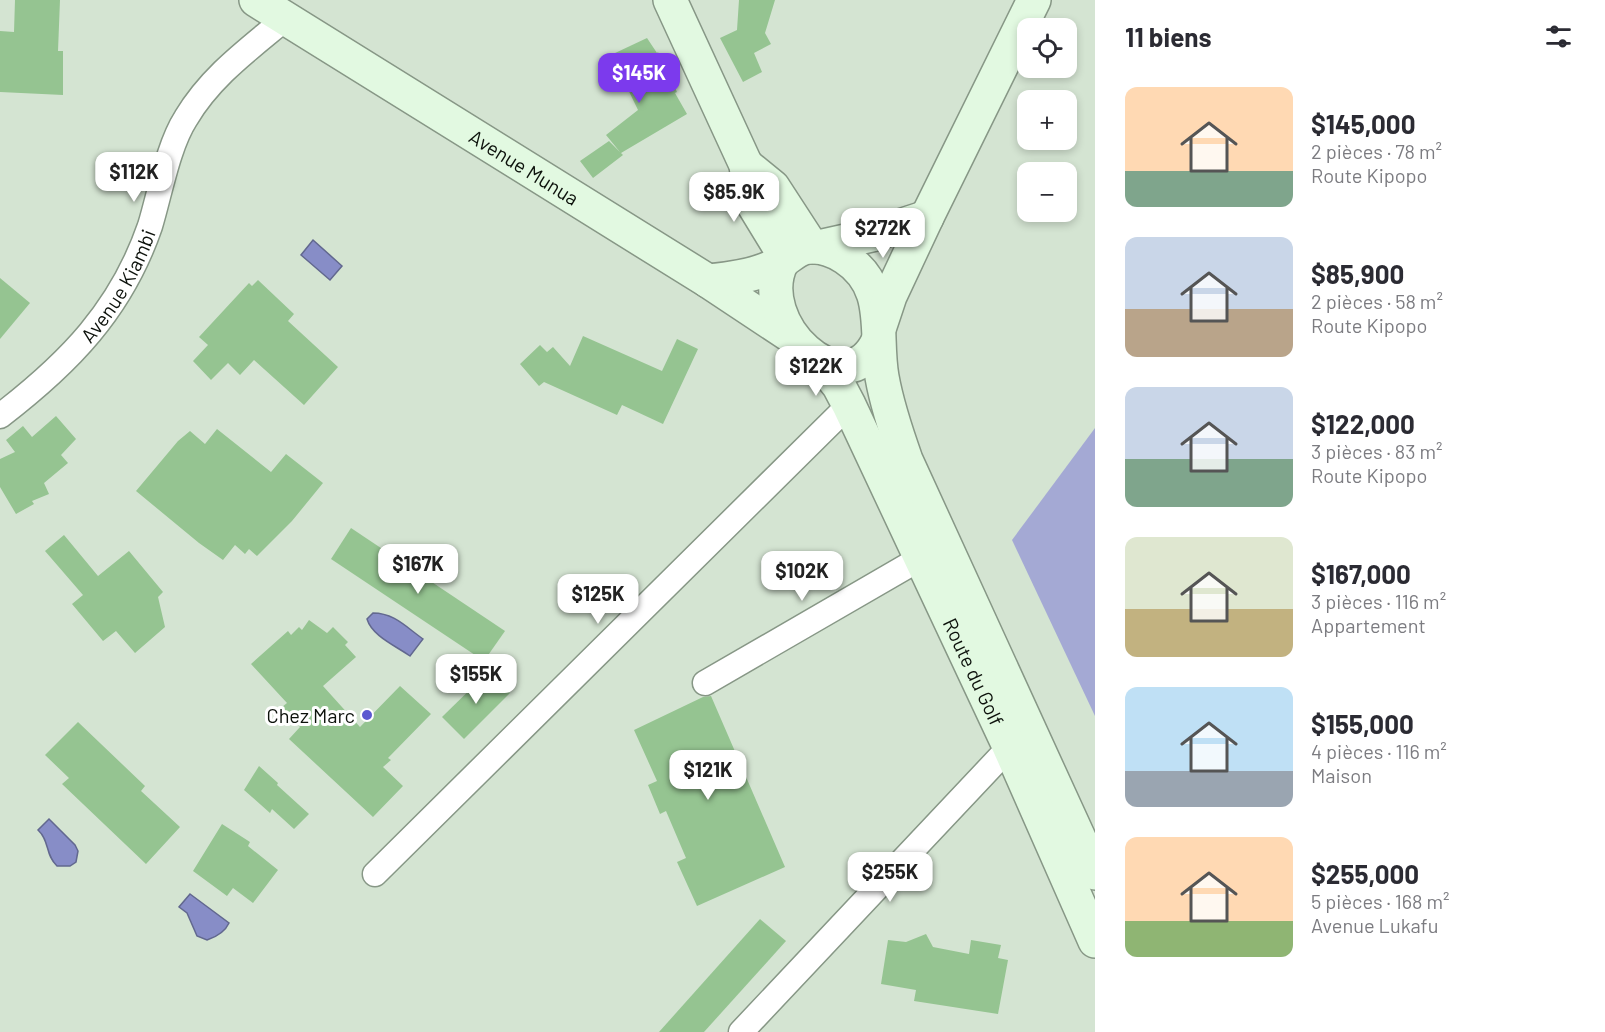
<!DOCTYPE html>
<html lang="fr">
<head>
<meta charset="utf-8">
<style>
	:root { --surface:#fff; --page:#f7f7f7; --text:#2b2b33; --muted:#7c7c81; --accent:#7c3aed }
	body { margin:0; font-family:Barlow,sans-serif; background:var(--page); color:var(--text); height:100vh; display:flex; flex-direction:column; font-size:22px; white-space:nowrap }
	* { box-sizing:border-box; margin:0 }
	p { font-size:20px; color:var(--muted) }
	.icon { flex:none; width:33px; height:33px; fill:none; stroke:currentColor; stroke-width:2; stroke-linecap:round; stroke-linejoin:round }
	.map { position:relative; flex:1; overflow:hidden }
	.sheet { display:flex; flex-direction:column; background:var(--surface); width:510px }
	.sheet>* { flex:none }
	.fabs { position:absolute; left:1017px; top:18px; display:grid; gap:12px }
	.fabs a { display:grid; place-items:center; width:60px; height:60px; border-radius:12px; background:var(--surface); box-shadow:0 3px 9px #0003; font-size:30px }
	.price { position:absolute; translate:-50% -51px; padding:0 14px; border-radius:12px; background:#fff; color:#222; font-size:20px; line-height:39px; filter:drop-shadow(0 2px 3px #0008) }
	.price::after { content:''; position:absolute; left:50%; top:36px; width:18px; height:14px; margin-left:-9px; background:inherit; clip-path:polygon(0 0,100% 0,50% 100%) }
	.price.on { background:var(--accent); color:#fff }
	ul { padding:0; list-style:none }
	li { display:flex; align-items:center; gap:18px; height:150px; padding:0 30px }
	li span { display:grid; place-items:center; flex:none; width:168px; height:120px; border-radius:12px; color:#555 }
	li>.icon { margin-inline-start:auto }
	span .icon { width:72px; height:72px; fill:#fffc; stroke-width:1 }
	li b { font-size:26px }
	h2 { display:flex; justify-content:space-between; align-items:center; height:72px; padding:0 30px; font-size:26px }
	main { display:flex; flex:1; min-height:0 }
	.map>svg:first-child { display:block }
	.green { fill:#a4a9d4 }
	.water { fill:#878dc7; stroke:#62688f; stroke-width:1.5 }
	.building { fill:#95c491 }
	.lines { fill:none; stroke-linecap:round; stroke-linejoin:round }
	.street-casing { stroke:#879786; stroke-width:27 }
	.secondary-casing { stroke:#879786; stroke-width:36 }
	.street { stroke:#fff; stroke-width:24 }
	.secondary { stroke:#e2f9e1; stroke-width:33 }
	.poi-dot { fill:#5b58d0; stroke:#fff; stroke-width:2 }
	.labels { text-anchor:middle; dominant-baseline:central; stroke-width:6; stroke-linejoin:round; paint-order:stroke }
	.street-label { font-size:20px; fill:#0c110b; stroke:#fff }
	.poi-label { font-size:20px; fill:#0c110b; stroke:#fff; text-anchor:end }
</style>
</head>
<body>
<main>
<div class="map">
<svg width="1095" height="1032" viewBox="0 0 1095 1032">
	<rect width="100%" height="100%" fill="#d4e4d2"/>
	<path class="green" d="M1095,428V716L1012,540Z"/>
	<g class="water">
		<path d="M313,240L342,266L330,280L301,255Z"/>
		<path d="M373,613C394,613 406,627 423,639L410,656C396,646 372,636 367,619Z"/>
		<path d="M49,819L75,845L78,851L76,862L70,866H57C45,855 50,841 38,830Z"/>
		<path d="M190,894L229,923C225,932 216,937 207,940L197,936L187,913L179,907Z"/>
	</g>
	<g class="building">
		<path d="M15,0H60L58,51H63V95L0,92V31L14,32Z"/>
		<path d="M739,0H775L765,33L771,44L754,53L762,72L743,82L720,38L737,30Z"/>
		<path d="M647,38L657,53L658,52L677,92L675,93L687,114L621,153L623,155L593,178L580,161L609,141L620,152L606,135L638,110L619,71L622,70L613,54Z"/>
		<path d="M0,278L30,303L0,339Z"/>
		<path d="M258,280L294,314L288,321L338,367L304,405L254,360L240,375L228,363L211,380L193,361L208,345L199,337L249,283L252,286Z"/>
		<path d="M583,336L662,371L677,339L698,349L663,424L622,405L617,415L544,382L539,386L520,364L540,345L547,352L553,347L570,366Z"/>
		<path d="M56,416L76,439L61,455L68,463L44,483L49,494L32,501L34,504L16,514L0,487V459L15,452L6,440L23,426L32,437Z"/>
		<path d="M217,429L271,472L286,454L323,483L292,521L257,556L249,549L245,554L235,545L223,560L199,543L136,491L178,441L190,431L205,444Z"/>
		<path d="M351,528L505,631L484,661L331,559Z"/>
		<path d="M64,535L98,576L129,551L163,592L158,597L165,627L135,653L116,631L103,641L72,604L83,595L45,551Z"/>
		<path d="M309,620L327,633L333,627L348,642L345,645L356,657L323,686L360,727L400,686L431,714L388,758L391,760L383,767L403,786L373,817L289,739L300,727L282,707L287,703L251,664L288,631L291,635L299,627L302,630Z"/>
		<path d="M489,671L510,693L464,739L442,717Z"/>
		<path d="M711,696L785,867L697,906L677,862L686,858L666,811L660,814L648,785L657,781L634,730L703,697Z"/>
		<path d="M78,722L145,786L141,791L180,827L146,864L62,784L69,778L45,755Z"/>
		<path d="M259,766L278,783L277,785L309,814L294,829L272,809L270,813L244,790Z"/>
		<path d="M222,824L250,842L248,846L278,870L253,903L233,888L227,896L193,871Z"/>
		<path d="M760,919L786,941L704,1032H659Z"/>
		<path d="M926,934L933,947L969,954L971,940L1001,945L998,958L1008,960L998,1014L914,1001L916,990L881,984L888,940L906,942Z"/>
	</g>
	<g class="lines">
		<defs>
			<g id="street">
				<path id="s1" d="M0,416C69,363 121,310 150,226C160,193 168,146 186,118C211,76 249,49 286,18"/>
				<path d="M705,683L921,558"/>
				<path d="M375,874L849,405"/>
				<path d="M741,1032L1019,737"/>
			</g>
			<g id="secondary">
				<path id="s2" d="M256,0L708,281L791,336"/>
				<path d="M670,0L746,165L750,199L786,258"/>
				<path d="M746,165L773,187L812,247"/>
				<path d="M818,247L872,235L927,217"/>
				<path d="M782,262C751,323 845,411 878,341"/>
				<path d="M708,281C730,279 754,276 774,266C787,261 795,248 809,247C821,246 834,251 844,257C890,287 874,332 882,377C887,405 896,432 906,460L1095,873"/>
				<path d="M880,326L890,296L927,217L1034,0"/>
				<path id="s3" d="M819,361L839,386L849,405L1009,746L1095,941"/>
			</g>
		</defs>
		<use href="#street" class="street-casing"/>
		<use href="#secondary" class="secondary-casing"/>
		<use href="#street" class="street"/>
		<use href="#secondary" class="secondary"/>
	</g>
	<circle class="poi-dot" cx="367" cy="715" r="6"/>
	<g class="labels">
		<g class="street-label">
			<text stroke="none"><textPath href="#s2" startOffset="316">Avenue Munua</textPath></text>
			<text stroke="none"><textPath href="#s1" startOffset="178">Avenue Kiambi</textPath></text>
			<text stroke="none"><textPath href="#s3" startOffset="348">Route du Golf</textPath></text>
		</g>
		<g class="poi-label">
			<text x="355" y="715">Chez Marc</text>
		</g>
	</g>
</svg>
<div class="fabs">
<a><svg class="icon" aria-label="locate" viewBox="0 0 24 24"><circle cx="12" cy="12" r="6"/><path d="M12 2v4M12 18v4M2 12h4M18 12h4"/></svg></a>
<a>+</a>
<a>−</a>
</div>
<b class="price on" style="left:639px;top:104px">$145K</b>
<b class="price" style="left:134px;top:203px">$112K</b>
<b class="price" style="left:734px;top:223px">$85.9K</b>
<b class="price" style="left:883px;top:259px">$272K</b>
<b class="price" style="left:816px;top:397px">$122K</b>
<b class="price" style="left:418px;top:595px">$167K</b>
<b class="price" style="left:802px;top:602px">$102K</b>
<b class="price" style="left:598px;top:625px">$125K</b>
<b class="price" style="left:476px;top:705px">$155K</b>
<b class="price" style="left:708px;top:801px">$121K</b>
<b class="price" style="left:890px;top:903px">$255K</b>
</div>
<section class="sheet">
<h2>11 biens<svg class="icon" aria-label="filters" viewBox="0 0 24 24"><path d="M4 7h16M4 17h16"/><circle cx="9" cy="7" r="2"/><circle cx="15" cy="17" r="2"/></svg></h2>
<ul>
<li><span style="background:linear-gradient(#ffd9b3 70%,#7fa58c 0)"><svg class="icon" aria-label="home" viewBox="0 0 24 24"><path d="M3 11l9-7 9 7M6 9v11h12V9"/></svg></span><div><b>$145,000</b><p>2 pièces · 78 m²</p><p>Route Kipopo</p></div></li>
<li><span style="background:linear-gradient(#c9d6e8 60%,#b9a48a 0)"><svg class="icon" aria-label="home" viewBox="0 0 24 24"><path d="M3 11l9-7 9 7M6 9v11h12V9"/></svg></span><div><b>$85,900</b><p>2 pièces · 58 m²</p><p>Route Kipopo</p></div></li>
<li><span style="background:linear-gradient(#c9d6e8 60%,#7fa58c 0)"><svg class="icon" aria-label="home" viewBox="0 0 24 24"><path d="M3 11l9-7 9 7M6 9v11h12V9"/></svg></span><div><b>$122,000</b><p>3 pièces · 83 m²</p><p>Route Kipopo</p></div></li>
<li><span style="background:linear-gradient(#dfe7d0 60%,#c2b280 0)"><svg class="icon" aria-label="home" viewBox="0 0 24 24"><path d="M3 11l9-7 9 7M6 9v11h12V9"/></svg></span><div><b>$167,000</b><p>3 pièces · 116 m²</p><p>Appartement</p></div></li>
<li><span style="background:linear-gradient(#bfe0f5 70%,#9aa5b1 0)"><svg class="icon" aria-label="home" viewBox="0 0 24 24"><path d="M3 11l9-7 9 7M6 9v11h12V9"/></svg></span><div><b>$155,000</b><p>4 pièces · 116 m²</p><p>Maison</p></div></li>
<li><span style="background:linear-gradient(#ffd9b3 70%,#8fb573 0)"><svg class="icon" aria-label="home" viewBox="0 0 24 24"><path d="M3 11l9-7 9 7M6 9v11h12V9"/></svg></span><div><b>$255,000</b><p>5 pièces · 168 m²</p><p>Avenue Lukafu</p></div></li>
</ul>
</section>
</main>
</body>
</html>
